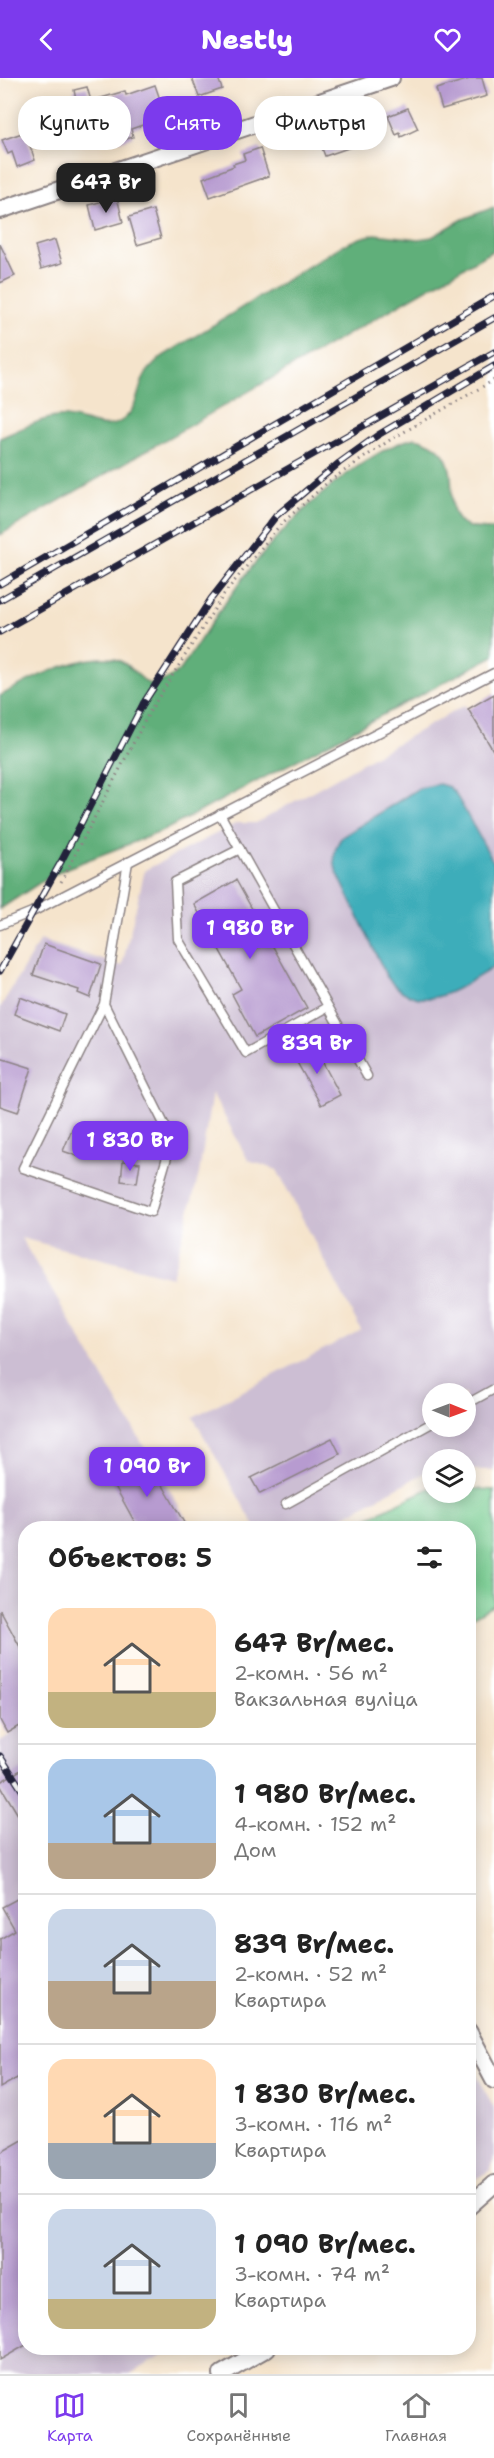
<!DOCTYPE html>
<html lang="ru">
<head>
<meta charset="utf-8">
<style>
	:root { --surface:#fff; --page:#f2f2f2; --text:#222; --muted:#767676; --line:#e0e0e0; --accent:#7c3aed }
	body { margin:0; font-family:"Shantell Sans",sans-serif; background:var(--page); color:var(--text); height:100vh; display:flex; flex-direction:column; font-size:22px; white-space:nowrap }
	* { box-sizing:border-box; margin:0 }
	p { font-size:20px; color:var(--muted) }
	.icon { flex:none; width:33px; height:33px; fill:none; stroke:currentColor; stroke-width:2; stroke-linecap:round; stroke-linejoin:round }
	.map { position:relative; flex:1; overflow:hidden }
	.details { position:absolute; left:18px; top:1443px; width:458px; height:834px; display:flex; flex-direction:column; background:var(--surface); border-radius:24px; box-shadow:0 3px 15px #0003 }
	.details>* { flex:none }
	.top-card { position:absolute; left:18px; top:18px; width:459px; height:54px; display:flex; gap:12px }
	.needle { width:39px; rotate:91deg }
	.tools { position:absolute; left:422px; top:1305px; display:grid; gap:12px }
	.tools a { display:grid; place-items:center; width:54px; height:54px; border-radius:50%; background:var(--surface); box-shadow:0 3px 15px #0003; font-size:30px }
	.price { position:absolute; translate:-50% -51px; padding:0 14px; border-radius:12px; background:var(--accent); color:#fff; font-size:20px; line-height:39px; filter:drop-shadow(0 2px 3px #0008) }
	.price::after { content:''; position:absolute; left:50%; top:36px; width:18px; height:14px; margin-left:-9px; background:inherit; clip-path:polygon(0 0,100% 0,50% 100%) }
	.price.active { background:#222; color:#fff }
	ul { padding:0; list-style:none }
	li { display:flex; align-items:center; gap:18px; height:150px; padding:0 30px }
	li+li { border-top:2px solid var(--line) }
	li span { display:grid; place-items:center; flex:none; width:168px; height:120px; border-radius:18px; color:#555 }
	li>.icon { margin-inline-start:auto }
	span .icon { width:72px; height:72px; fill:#fffc; stroke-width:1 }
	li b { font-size:26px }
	h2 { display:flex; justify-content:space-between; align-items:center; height:72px; padding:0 30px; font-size:26px }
	.tag { padding:0 21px; border-radius:24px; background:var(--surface); box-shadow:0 3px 15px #0003; font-size:21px; line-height:54px }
	.tag.active { background:var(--accent); color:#fff }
	header { display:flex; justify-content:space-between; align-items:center; height:78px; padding:0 30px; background:var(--accent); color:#fff; font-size:27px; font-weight:800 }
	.dock { display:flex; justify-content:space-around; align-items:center; height:84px; border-top:2px solid var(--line); background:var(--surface); font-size:16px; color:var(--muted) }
	.dock a { display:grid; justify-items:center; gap:3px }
	.dock .active { color:var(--accent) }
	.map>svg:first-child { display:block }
	.industrial { fill:#ccbed3; fill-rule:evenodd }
	.green { fill:#76cb8f; stroke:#4c7665; stroke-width:1.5 }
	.forest { fill:#60af7a; stroke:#41685a; stroke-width:1.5 }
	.water { fill:#3eadba; stroke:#30687a; stroke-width:1.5 }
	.building { fill:#b79bd0 }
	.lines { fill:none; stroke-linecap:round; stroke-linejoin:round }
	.lane-casing { stroke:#8c8384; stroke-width:11 }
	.street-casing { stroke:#8c8384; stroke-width:20 }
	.path { stroke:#8c8384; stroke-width:3; stroke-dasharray:1.5 4.5; stroke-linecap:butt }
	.lane { stroke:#fff; stroke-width:8 }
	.street { stroke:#fff; stroke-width:16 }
	.rail-casing { stroke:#22223b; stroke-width:7 }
	.rail { stroke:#fff; stroke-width:4.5; stroke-dasharray:14; stroke-linecap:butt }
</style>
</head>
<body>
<header><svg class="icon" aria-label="back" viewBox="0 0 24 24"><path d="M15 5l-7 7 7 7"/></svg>Nestly<svg class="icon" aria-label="heart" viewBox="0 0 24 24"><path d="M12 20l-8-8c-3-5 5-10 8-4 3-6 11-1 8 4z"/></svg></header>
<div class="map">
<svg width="494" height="2296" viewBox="0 0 494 2296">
	<rect width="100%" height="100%" fill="#fff"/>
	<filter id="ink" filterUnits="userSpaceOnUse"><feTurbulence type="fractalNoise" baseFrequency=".0167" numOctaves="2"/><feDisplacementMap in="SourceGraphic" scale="12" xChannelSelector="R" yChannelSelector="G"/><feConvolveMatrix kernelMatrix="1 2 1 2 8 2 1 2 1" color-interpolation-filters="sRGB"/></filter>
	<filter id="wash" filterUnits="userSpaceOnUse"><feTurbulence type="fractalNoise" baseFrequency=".008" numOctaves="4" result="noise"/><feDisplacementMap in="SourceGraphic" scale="24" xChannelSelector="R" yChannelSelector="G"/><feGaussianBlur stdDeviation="1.35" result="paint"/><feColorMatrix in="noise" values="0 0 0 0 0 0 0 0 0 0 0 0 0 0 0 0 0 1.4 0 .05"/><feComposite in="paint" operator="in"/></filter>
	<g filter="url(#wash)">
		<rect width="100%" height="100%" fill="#f5e4cc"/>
		<g class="industrial">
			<path d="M465,627L494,674V1392H465V1382H432V1391L322,1450H256L193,1339L361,1252L277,1092L248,1082L212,1015L199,1096L172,1199L21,1160L192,1450H26V2270H177L130,2296H0V1663L11,1657L0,1642V930L40,862L122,888L145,792L237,745H256ZM432,1316H465V1348H432Z"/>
			<path d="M468,1980L494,2030V2080L491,2092L468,2105Z"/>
		</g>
		<path class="green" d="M432,1409V1414H465V1410L494,1412V1527L468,1542V1450H347Z"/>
		<g class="forest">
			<path d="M494,129V172L0,457V360C18,353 38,341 57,339C81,336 103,358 124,341C138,329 137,314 144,299C148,291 155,285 163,278L343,167L360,160L375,156L419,161L432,159L463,141Z"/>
			<path d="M415,360C474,374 437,426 462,446C471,452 484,450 494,451V578L163,753L67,790L44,802L0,831V618C27,602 83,574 115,581C129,585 138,599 149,606C163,605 170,600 181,591C230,516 273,450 347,396C368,381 390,366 415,360Z"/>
		</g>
		<path class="water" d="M439,706L449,709L455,715L494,785V889C458,910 421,942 387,899L336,792C333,779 334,770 342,759L419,710Z"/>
		<g id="blocks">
			<g class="building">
				<path d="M192,0H218L222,11L199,19Z"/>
				<path d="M473,0H482L487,18L442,31L436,11Z"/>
				<path d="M155,7L166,39L131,51L133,59L120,63L117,54L79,63L77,52L68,54L62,31L77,27L74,12L87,9L91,23L125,13L126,17Z"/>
				<path d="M408,30L418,51L401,59L400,55L396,57L388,38Z"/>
				<path d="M341,43L351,69L325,78L315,52Z"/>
				<path d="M25,54L35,82L17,89L12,74L8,76L2,62Z"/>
				<path d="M260,70L269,98L210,119L203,100L234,88L233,86L245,82L243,76Z"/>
				<path d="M117,119L123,144L95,152L89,127Z"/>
				<path d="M153,132L161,160L137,167L129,139Z"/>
				<path d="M55,162L62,185L41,191L35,168Z"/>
				<path d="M0,166L15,198L0,205Z"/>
				<path d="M494,616V674L468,631Z"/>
				<path d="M236,802L307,930L255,959L232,916L241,911L194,826Z"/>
				<path d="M44,866L101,886L90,920L78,915L79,912L33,897Z"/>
				<path d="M20,919L65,936L59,953L14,936Z"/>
				<path d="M314,968L340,1017L321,1027L294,979Z"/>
				<path d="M0,980L32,990L18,1034L0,1028Z"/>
				<path d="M73,1049L90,1055L80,1079L63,1073Z"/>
				<path d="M123,1083L140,1085L137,1105L121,1103Z"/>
				<path d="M332,1360L340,1376L260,1416L251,1400Z"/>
				<path d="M148,1381L187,1450H138L111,1401Z"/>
				<path d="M0,1532L26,1580V1644L7,1655L0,1642Z"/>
				<path d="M26,1689V1750L0,1707V1704Z"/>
				<path d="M26,1816V1995L0,2010V1861L15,1852L2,1829Z"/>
				<path d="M26,2060V2267L0,2282V2075Z"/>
			</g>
		</g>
	</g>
	<g filter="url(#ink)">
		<use href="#blocks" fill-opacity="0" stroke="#8c8384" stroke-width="1.5"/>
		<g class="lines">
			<defs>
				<g id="lane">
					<path d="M220,736L367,998"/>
					<path d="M240,771L175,804L178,861L246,975L328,929"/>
					<path d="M0,847L32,834L494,595"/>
					<path d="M104,926L172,1062L151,1134L23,1090L104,926L128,784"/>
					<path d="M465,1327L494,1311"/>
					<path d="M286,1426L432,1345"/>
				</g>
				<g id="street">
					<path d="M0,132L391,0"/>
					<path d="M468,1953L494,2002"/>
					<path d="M468,2129L494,2106"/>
					<path d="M222,2296L267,2270"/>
				</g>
			</defs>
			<use href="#lane" class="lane-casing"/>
			<use href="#street" class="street-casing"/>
			<path class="path" d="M61,804L150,633L224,516L280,447L328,404L390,362L494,302"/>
			<use href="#lane" class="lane"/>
			<use href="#street" class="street"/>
			<defs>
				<g id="rail">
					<path d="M0,506L494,218"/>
					<path d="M0,522L494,240"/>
					<path d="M0,554L494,274"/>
					<path d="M0,893L62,782L143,626L211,521L276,438L339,385L378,357L494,288"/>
					<path d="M0,1678L26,1718"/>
				</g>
			</defs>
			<use href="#rail" class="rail-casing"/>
			<use href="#rail" class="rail"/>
		</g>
	</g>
</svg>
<div class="tools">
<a><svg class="needle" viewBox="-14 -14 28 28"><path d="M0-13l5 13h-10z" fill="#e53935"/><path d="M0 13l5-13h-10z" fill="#767676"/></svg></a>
<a><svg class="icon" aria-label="layers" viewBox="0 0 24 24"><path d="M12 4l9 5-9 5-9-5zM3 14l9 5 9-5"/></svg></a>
</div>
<b class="price active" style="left:106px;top:136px">647 Br</b>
<b class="price" style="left:250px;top:882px">1 980 Br</b>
<b class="price" style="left:317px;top:997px">839 Br</b>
<b class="price" style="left:130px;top:1094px">1 830 Br</b>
<b class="price" style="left:147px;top:1420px">1 090 Br</b>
<div class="top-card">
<a class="tag">Купить</a>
<a class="tag active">Снять</a>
<a class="tag">Фильтры</a>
</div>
<section class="details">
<h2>Объектов: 5<svg class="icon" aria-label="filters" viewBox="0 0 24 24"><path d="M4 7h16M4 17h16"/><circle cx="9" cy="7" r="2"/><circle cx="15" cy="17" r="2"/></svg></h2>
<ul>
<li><span style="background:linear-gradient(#ffd9b3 70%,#c2b280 0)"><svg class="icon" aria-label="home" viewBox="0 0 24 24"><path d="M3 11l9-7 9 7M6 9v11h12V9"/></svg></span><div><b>647 Br/мес.</b><p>2-комн. · 56 m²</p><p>Вакзальная вуліца</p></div></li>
<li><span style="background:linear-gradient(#a9c7e8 70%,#b9a48a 0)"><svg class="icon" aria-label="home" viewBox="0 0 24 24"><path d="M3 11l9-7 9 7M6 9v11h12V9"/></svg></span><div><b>1 980 Br/мес.</b><p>4-комн. · 152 m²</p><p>Дом</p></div></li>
<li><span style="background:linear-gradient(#c9d6e8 60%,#b9a48a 0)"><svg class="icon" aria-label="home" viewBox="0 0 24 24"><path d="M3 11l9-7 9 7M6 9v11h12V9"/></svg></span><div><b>839 Br/мес.</b><p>2-комн. · 52 m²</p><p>Квартира</p></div></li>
<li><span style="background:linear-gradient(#ffd9b3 70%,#9aa5b1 0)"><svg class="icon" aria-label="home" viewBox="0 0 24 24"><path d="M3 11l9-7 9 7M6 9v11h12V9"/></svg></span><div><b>1 830 Br/мес.</b><p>3-комн. · 116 m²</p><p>Квартира</p></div></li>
<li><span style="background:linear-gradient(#c9d6e8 75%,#c2b280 0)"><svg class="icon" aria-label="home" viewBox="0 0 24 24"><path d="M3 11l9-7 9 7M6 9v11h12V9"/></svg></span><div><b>1 090 Br/мес.</b><p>3-комн. · 74 m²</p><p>Квартира</p></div></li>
</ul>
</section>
</div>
<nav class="dock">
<a class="active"><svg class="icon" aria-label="map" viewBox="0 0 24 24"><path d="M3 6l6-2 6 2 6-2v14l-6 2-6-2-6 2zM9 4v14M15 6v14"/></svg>Карта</a>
<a><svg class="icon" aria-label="saved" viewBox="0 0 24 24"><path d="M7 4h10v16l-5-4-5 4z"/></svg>Сохранённые</a>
<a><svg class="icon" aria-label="home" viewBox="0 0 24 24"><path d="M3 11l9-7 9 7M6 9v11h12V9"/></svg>Главная</a>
</nav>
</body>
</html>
